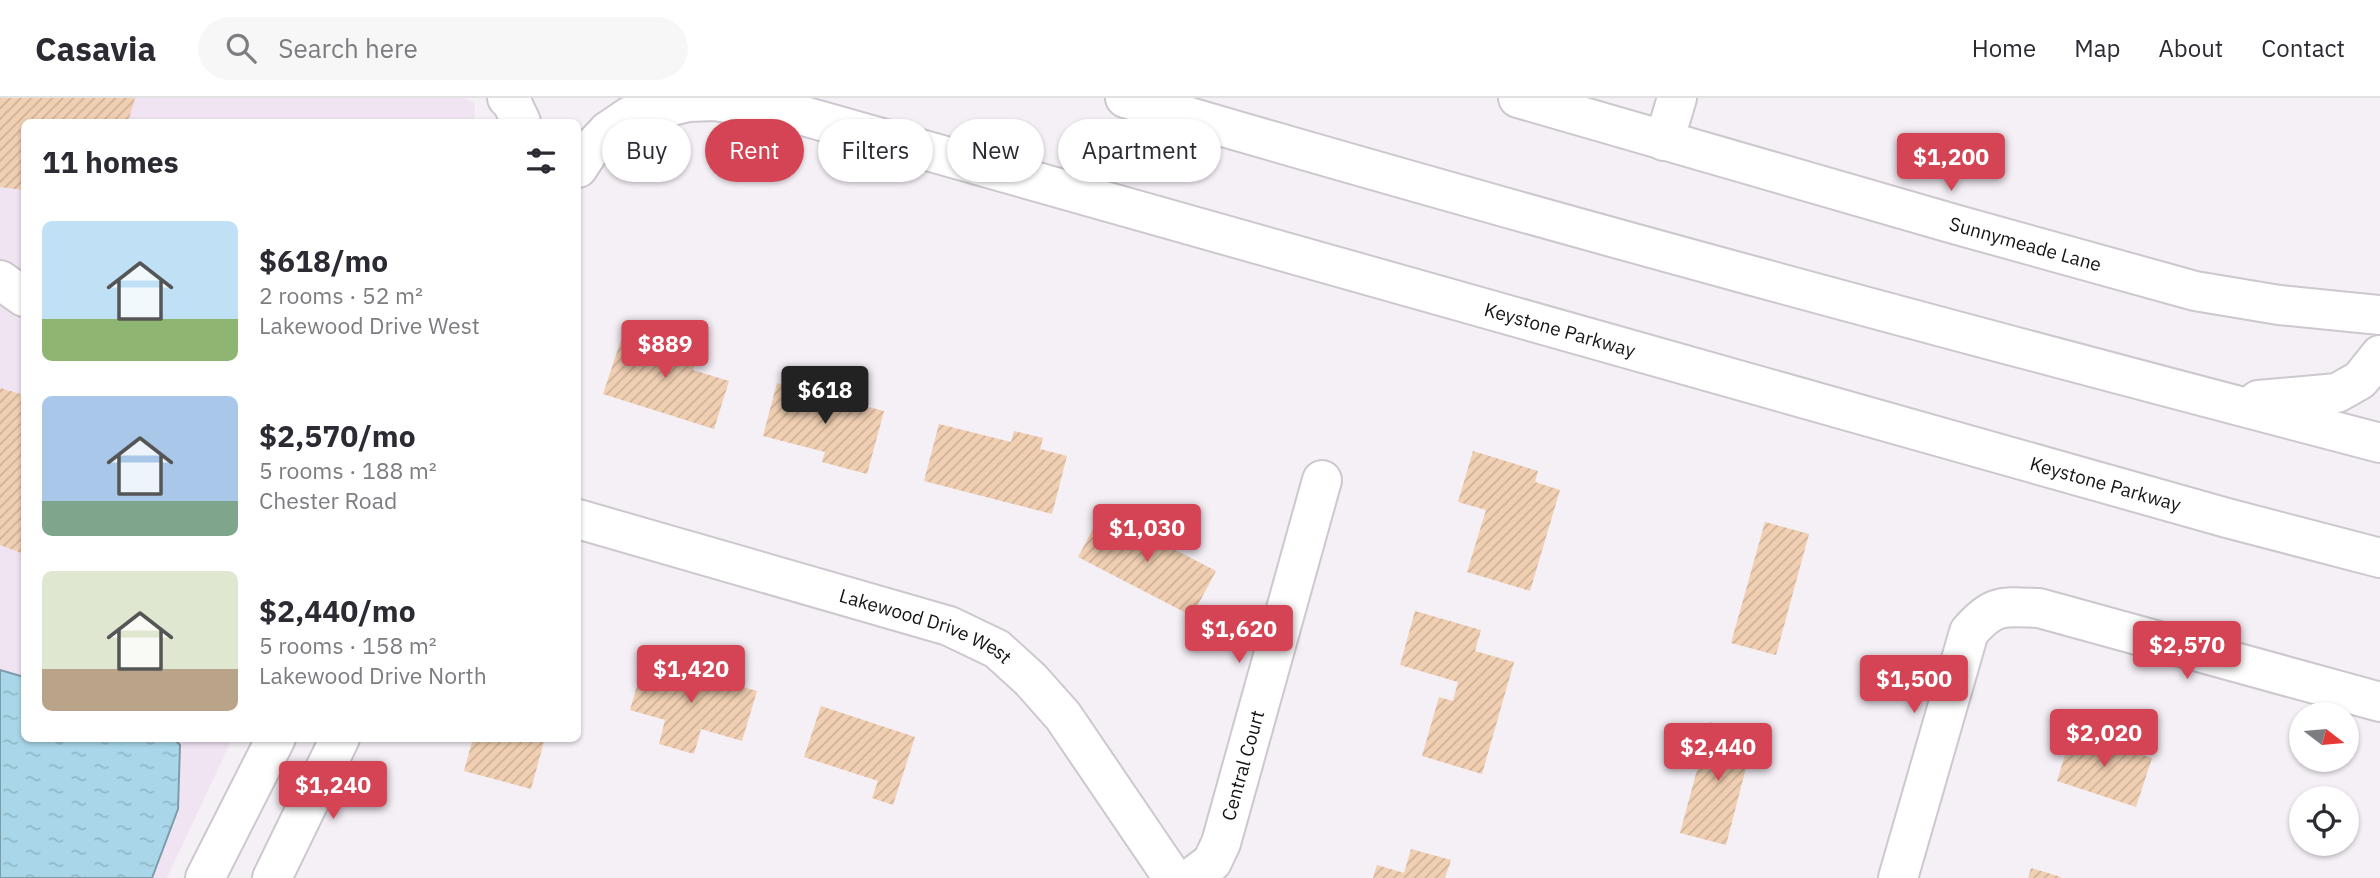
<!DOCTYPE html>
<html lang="en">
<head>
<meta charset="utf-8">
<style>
	:root { --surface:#fff; --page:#f7f7f7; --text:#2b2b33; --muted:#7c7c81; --line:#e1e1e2; --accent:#d54454 }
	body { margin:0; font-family:"IBM Plex Sans",sans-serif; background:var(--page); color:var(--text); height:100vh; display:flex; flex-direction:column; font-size:26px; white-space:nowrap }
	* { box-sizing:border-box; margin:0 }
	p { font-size:23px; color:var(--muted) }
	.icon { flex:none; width:38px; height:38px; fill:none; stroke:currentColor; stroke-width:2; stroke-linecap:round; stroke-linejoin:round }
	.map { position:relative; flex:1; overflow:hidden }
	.side { position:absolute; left:21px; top:21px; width:560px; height:623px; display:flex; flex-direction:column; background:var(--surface); border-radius:10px; box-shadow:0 2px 5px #0004 }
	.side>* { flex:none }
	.hud { position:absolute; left:602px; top:21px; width:665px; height:63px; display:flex; gap:14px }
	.needle { width:46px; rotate:106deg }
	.controls { position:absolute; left:2289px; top:604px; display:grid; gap:14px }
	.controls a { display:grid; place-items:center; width:70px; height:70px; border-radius:50%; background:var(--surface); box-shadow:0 2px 5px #0004; font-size:35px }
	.price { position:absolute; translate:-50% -60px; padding:0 16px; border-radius:7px; background:var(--accent); color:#fff; font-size:23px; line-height:46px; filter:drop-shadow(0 2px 4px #0008) }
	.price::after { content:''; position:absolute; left:50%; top:42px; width:21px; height:16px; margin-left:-10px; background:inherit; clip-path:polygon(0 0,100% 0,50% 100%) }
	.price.current { background:#222; color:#fff }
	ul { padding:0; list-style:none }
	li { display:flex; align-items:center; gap:21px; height:175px; padding:0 21px }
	li span { display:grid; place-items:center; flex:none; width:196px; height:140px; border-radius:10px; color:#555 }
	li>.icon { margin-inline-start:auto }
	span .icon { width:84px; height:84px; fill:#fffc; stroke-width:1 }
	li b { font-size:30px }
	h2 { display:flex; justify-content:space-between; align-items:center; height:84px; padding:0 21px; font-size:30px }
	.chip { padding:0 24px; border-radius:32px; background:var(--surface); box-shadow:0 2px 5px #0004; font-size:24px; line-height:63px }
	.chip.current { background:var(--accent); color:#fff }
	header { display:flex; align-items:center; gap:42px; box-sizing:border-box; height:98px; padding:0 35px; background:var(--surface); border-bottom:2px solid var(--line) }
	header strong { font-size:33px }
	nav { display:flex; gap:38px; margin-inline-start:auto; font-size:24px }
	.search { width:490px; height:63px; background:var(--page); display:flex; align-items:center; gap:18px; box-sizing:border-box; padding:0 24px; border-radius:38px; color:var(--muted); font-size:26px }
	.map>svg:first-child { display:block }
	.built { fill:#f0e4f2 }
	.water { fill:url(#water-ripples); stroke:#7d9caa; stroke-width:2 }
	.building { fill:url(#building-hatch) }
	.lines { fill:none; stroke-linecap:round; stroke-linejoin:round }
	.minor-casing { stroke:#cdc7ce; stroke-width:42 }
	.highway-casing { stroke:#cdc7ce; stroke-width:42 }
	.minor { stroke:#fff; stroke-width:38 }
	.highway { stroke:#fff; stroke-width:38 }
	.labels { text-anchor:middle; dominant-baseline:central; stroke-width:7; stroke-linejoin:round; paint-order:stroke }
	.street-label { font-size:19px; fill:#161416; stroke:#fff }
</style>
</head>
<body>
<header>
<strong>Casavia</strong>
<div class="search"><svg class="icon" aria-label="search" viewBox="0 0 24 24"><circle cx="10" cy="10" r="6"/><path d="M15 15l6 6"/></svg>Search here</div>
<nav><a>Home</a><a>Map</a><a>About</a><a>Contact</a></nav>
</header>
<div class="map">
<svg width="2380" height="780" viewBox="0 0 2380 780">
	<defs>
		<pattern id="water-ripples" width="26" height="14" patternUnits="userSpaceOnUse" patternTransform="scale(1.75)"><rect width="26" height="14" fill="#a9d7e9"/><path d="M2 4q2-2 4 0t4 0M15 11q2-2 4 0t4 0" fill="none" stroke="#91b8c7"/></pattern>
		<pattern id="building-hatch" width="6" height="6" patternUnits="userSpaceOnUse" patternTransform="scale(1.75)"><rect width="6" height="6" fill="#f1cfb2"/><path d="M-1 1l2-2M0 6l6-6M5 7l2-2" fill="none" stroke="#ceb198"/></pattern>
	</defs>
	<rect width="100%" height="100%" fill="#f5eff6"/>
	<path class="built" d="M0,0H464L475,5L474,24H24V640L232,641L167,780H0Z"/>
	<path class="water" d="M0,572L24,579V640H173L180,647L178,711L152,780H0Z"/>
	<g class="building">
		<path d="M0,0H135L128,24H24V92L0,89Z"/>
		<path d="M625,230L699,254L693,272L729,283L714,331L603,296Z"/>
		<path d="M777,285L884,313L867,376L822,364L825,354L763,338Z"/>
		<path d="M0,290L24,297V456L0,447Z"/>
		<path d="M939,326L1011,344L1014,333L1043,340L1040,351L1067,358L1052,416L924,383Z"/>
		<path d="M1473,353L1538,373L1535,384L1560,392L1530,493L1467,474L1486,412L1458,404Z"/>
		<path d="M1102,414L1216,473L1192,518L1078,459Z"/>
		<path d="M1765,424L1809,436L1776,557L1731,545Z"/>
		<path d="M1415,513L1481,532L1475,553L1514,564L1482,676L1422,658L1439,599L1453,603L1458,584L1400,567Z"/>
		<path d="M645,561L757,593L742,643L701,631L694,656L659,646L665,622L630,612Z"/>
		<path d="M821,608L915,639L893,707L872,700L878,683L804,659Z"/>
		<path d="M1710,624L1755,635L1726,747L1680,735Z"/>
		<path d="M2072,634L2152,660L2136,709L2057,683Z"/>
		<path d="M473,640H545L531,691L464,673Z"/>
		<path d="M1411,751L1451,762L1445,780H1373L1377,767L1404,775Z"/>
		<path d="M2031,770L2061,779L2060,780H2028Z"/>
	</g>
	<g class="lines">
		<defs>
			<g id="minor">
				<path d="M507,0L512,5L521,24"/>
				<path id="s1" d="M1518,0L1954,126L2195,193L2279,207L2380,217"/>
				<path d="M1664,43L1677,0"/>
				<path d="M578,70L589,53L608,33"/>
				<path d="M0,182L24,199"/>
				<path id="s2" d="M578,421L949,528L997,551L1030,581L1063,618L1173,780"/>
				<path d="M205,780L276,640"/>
				<path d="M272,780L340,640"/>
				<path id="s3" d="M1191,780L1212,764L1221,745L1322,382"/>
				<path d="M1898,780L1969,534C1994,505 2003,509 2039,510L2380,604"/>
			</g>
			<g id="highway">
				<path id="s4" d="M740,0L2227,420L2380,460"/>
				<path d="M1125,0C1541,123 1960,235 2380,345"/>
				<path d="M608,33L630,18L688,4L716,3L765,12"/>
				<path d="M2258,302L2337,295L2360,282L2380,257"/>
			</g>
		</defs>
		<use href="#minor" class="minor-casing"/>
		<use href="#highway" class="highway-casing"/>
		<use href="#minor" class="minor"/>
		<use href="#highway" class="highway"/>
	</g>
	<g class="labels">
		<g class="street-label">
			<text stroke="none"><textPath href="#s1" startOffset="528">Sunnymeade Lane</textPath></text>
			<text stroke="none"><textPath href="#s4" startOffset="852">Keystone Parkway</textPath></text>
			<text stroke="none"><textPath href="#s4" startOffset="1419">Keystone Parkway</textPath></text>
			<text stroke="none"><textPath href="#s2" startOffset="364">Lakewood Drive West</textPath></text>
			<text stroke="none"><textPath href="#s3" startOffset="128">Central Court</textPath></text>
		</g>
	</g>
</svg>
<div class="controls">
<a><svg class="needle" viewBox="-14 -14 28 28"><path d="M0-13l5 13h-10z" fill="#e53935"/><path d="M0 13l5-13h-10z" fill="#7c7c81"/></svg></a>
<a><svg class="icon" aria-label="locate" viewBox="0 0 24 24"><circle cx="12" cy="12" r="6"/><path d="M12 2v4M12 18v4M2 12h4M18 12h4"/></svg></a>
</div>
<b class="price" style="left:1951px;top:95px">$1,200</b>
<b class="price" style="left:665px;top:282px">$889</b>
<b class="price current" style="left:825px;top:328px">$618</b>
<b class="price" style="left:1147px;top:466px">$1,030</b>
<b class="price" style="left:1239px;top:567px">$1,620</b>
<b class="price" style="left:2187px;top:583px">$2,570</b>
<b class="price" style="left:691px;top:607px">$1,420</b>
<b class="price" style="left:1914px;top:617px">$1,500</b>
<b class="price" style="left:2104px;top:671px">$2,020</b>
<b class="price" style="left:1718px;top:685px">$2,440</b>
<b class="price" style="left:333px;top:723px">$1,240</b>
<div class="hud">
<a class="chip">Buy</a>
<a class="chip current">Rent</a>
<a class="chip">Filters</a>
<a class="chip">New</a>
<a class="chip">Apartment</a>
</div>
<section class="side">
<h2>11 homes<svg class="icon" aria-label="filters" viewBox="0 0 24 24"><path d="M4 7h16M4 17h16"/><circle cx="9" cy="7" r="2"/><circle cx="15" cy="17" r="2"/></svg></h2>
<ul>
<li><span style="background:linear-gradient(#bfe0f5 70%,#8fb573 0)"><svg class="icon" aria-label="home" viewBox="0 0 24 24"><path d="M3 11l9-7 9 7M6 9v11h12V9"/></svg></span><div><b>$618/mo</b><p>2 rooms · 52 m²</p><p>Lakewood Drive West</p></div></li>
<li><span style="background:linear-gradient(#a9c7e8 75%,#7fa58c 0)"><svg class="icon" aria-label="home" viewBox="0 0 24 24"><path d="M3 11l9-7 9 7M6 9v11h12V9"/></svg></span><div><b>$2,570/mo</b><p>5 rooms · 188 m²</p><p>Chester Road</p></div></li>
<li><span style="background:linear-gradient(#dfe7d0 70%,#b9a48a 0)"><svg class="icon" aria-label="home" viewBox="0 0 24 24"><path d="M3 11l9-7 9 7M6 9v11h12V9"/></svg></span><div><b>$2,440/mo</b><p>5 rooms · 158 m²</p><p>Lakewood Drive North</p></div></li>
</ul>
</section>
</div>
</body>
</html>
